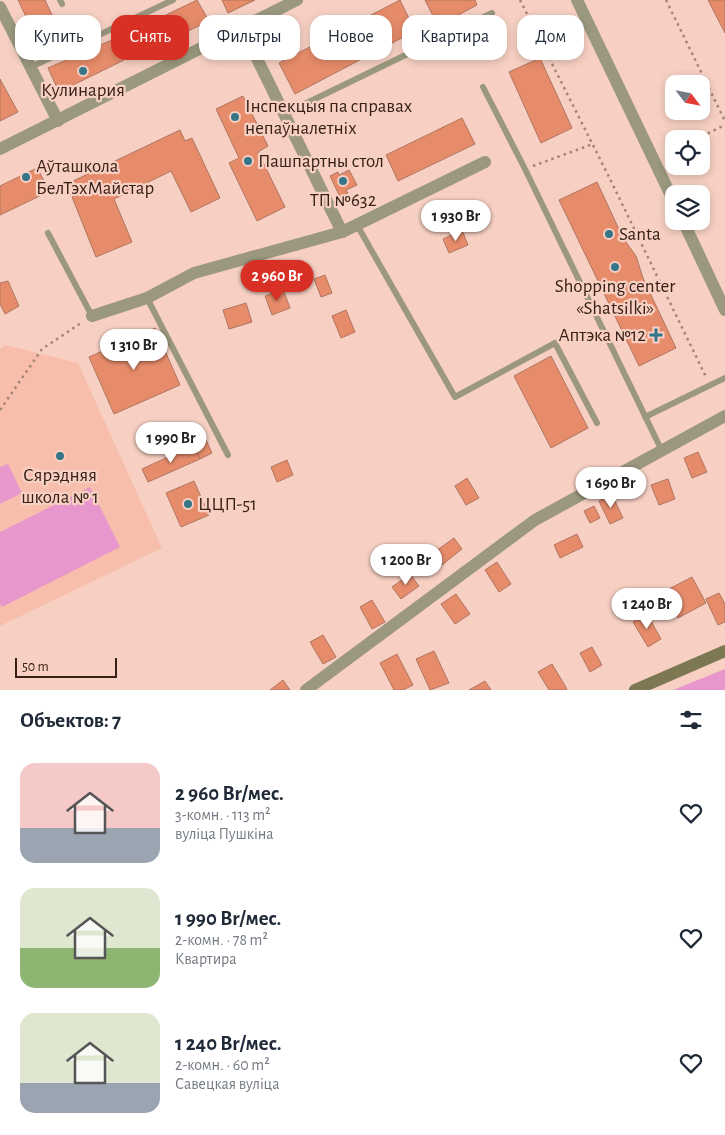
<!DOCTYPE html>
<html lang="ru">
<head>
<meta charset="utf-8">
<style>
	:root { --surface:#fff; --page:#f6f6f7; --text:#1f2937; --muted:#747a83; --accent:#d93025 }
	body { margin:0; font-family:"Alegreya Sans",sans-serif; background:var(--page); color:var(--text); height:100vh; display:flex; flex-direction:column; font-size:19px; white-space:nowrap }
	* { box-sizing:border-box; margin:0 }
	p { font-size:16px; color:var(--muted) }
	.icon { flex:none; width:28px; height:28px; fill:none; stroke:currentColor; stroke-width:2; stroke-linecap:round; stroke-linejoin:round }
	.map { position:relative; height:690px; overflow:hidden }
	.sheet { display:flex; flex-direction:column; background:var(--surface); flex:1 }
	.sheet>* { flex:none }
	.guide { position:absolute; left:15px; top:15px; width:695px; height:45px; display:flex; gap:10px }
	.needle { width:32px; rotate:122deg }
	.buttons { position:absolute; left:665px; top:75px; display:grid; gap:10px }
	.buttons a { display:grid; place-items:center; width:45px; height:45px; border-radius:10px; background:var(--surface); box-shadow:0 2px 8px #0003; font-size:25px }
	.scale { position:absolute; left:15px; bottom:12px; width:102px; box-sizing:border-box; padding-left:5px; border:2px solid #372017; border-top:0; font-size:14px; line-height:18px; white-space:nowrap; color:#372017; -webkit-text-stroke:4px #f7d0c3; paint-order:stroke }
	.price { position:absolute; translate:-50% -42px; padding:0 11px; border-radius:18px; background:#fff; color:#222; font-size:16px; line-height:32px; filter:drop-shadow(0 1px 2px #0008) }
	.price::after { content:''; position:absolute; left:50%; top:30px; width:15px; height:11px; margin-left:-8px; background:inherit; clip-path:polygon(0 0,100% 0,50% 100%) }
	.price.current { background:var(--accent); color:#fff }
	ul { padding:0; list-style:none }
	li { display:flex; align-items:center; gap:15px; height:125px; padding:0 20px }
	li span { display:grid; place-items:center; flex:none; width:140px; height:100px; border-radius:15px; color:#555 }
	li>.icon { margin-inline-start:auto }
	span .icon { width:60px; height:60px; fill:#fffc; stroke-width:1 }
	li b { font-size:21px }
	h2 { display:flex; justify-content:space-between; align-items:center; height:60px; padding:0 20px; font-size:21px }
	.tag { padding:0 18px; border-radius:15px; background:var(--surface); box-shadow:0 2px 8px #0003; font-size:18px; line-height:45px }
	.tag.current { background:var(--accent); color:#fff }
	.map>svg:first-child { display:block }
	.built { fill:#f7bfab }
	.green { fill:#e797cc }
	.building { fill:#e78c6b; stroke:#af7661 }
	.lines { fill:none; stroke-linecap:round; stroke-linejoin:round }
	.path { stroke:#a48478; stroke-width:2.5; stroke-dasharray:2.5 4; stroke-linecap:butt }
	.service { stroke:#9b987f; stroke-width:6 }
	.minor { stroke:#9b987f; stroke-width:12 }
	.tertiary { stroke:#9b987f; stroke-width:12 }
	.secondary { stroke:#7d7752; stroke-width:12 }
	.poi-dot { fill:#347588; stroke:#f7d0c3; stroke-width:2 }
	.labels { text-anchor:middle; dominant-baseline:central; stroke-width:4.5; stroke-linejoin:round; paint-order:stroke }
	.poi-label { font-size:19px; fill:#372017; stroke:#f7d0c3; text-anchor:start }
</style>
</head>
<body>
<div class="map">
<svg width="725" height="690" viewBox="0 0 725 690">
	<rect width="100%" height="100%" fill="#f7d0c3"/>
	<path class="built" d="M5,345L78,363L162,548L0,626V349Z"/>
	<g class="green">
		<path d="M8,464L22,493L0,504V467Z"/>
		<path d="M90,487L120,547L2,607L0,604V532Z"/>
		<path d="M725,669V690H673Z"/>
	</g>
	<g class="building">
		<path d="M18,0H45L54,19L33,31Z"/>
		<path d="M197,0L209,21L146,51L135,30Z"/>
		<path d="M222,0H255L228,13Z"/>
		<path d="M400,0L415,31L295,94L279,63Z"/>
		<path d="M425,0H475L477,5L438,26Z"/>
		<path d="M708,0H725V33Z"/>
		<path d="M112,40L124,60L59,92L48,68Z"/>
		<path d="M540,58L572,128L541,143L509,72Z"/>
		<path d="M0,79L18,112L0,121Z"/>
		<path d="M243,96L268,146L258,152L285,207L257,221L229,163L239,158L216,109Z"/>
		<path d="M462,118L475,144L398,181L386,155Z"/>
		<path d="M180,130L185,141L192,138L220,198L191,212L171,171L114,199L132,242L96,257L72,197L78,195L71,182Z"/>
		<path d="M37,168L50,191L0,215V186Z"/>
		<path d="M349,170L357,185L346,190L348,193L340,197L330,176L338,172L339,175Z"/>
		<path d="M597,182L623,238L636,256L643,278L676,348L639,366L559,200Z"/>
		<path d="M462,230L468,245L449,253L443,239Z"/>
		<path d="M325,275L332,293L321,297L314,279Z"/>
		<path d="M8,281L19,306L5,314L0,304V283Z"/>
		<path d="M283,289L290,308L272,315L265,296Z"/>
		<path d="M246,303L252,322L229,329L223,310Z"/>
		<path d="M346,310L355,332L341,338L332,316Z"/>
		<path d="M155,328L180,385L114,414L89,357Z"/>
		<path d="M551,356L588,428L551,448L514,376Z"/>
		<path d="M206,440L212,453L200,459L194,445Z"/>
		<path d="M194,445L200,459L148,482L142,469Z"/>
		<path d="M698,452L707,472L692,478L684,458Z"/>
		<path d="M287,460L293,475L277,482L271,467Z"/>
		<path d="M467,478L479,498L466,505L455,486Z"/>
		<path d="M668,479L675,499L659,505L651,485Z"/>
		<path d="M194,481L209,515L181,527L166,493Z"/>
		<path d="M612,495L623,518L610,524L599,501Z"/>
		<path d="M594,506L600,518L590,523L584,511Z"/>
		<path d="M577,534L583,547L560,558L554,545Z"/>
		<path d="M454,538L462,549L442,565L433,553Z"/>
		<path d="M497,562L511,584L499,592L485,570Z"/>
		<path d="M410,574L419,586L401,599L392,587Z"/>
		<path d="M692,577L706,603L678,618L665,591Z"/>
		<path d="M719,593L725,604V622L718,625L706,599Z"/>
		<path d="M456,594L470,614L455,624L441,604Z"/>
		<path d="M372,600L385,622L372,629L360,607Z"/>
		<path d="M647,614L661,639L648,647L633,622Z"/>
		<path d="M323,635L336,657L323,664L310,642Z"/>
		<path d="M592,647L602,665L590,672L580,653Z"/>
		<path d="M434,651L449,683L430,690L416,659Z"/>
		<path d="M397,654L413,685L403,690H394L380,663Z"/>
		<path d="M552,664L567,689L565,690H549L538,672Z"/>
		<path d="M283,680L290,690H270Z"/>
		<path d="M485,681L491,690H469Z"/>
	</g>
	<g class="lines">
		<g class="path">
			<path d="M520,0L610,179L706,377"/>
			<path d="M666,0L725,121"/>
			<path d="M696,139L725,125"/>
			<path d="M666,153L674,149"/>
			<path d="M533,166L593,144"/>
			<path d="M0,410L42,349L81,323"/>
		</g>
		<g class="service">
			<path d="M60,0L62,4"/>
			<path d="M31,67L173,0"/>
			<path d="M483,87L525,169L662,451"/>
			<path d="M284,114L492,13"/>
			<path d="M357,225L455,397L555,343L597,423"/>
			<path d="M48,233L92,316"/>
			<path d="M147,298L228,455"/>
			<path d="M645,417L725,378"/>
		</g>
		<g class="minor">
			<path d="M0,7L58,121"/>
			<path d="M242,28L342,232"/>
			<path d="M92,316L147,298L194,273L342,232L485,162"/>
			<path d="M306,690L535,520L725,416"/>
		</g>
		<g class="tertiary">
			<path d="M577,0L674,202"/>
			<path d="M0,149L297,0"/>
			<path d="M683,221L725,310"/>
		</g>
		<path class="secondary" d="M635,690L725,651"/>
	</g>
	<g class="poi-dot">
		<circle cx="83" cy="71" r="5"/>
		<circle cx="235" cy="117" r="5"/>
		<circle cx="248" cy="161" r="5"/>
		<circle cx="26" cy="177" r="5"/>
		<circle cx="343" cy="181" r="5"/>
		<circle cx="609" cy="234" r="5"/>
		<circle cx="615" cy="267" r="5"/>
		<path d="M653.5 327.5h5v5h5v5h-5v5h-5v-5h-5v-5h5z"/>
		<circle cx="60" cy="456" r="5"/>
		<circle cx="188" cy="504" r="5"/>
	</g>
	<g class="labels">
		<g class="poi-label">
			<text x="83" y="90" text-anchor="middle">Кулинария</text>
			<text x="245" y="106">Інспекцыя па справах<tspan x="245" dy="22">непаўналетніх</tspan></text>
			<text x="258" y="161">Пашпартны стол</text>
			<text x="36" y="166">Аўташкола<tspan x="36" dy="22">БелТэхМайстар</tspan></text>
			<text x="343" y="200" text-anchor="middle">ТП №632</text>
			<text x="619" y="234">Santa</text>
			<text x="615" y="286" text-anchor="middle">Shopping center<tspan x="615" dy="22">«Shatsilki»</tspan></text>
			<text x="646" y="335" text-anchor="end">Аптэка №12</text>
			<text x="60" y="475" text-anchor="middle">Сярэдняя<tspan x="60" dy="22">школа № 1</tspan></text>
			<text x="198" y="504">ЦЦП-51</text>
		</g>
	</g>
</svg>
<div class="buttons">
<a><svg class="needle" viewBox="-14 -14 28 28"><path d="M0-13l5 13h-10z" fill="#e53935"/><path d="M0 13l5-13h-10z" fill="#747a83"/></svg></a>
<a><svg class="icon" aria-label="locate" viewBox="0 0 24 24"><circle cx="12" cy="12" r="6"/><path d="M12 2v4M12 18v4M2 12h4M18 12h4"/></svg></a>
<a><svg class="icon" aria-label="layers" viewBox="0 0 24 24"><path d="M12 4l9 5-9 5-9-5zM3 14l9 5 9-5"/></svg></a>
</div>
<div class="scale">50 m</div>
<b class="price" style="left:456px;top:242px">1 930 Br</b>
<b class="price current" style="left:277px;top:302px">2 960 Br</b>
<b class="price" style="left:134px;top:371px">1 310 Br</b>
<b class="price" style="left:171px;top:464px">1 990 Br</b>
<b class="price" style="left:611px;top:509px">1 690 Br</b>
<b class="price" style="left:406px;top:586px">1 200 Br</b>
<b class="price" style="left:647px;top:630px">1 240 Br</b>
<div class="guide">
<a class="tag">Купить</a>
<a class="tag current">Снять</a>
<a class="tag">Фильтры</a>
<a class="tag">Новое</a>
<a class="tag">Квартира</a>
<a class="tag">Дом</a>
</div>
</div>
<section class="sheet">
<h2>Объектов: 7<svg class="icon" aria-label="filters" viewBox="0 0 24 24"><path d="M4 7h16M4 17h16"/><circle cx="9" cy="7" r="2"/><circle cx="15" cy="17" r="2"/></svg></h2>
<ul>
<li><span style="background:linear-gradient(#f6c9c9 65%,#9aa5b1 0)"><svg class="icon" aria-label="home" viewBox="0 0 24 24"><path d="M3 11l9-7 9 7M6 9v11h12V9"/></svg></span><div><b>2 960 Br/мес.</b><p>3-комн. · 113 m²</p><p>вуліца Пушкіна</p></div><svg class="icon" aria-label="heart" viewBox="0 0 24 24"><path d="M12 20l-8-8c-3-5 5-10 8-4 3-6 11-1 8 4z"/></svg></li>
<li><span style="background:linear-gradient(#dfe7d0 60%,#8fb573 0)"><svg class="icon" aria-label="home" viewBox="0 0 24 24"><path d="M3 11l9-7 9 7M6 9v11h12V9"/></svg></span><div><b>1 990 Br/мес.</b><p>2-комн. · 78 m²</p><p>Квартира</p></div><svg class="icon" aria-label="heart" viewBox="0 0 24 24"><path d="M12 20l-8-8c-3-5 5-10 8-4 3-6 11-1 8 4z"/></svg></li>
<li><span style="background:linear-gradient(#dfe7d0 70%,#9aa5b1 0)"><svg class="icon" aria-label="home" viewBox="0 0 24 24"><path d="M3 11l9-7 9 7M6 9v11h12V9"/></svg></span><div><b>1 240 Br/мес.</b><p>2-комн. · 60 m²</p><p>Савецкая вуліца</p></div><svg class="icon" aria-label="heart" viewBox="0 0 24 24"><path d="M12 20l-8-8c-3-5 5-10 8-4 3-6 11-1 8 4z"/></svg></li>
</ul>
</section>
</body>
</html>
